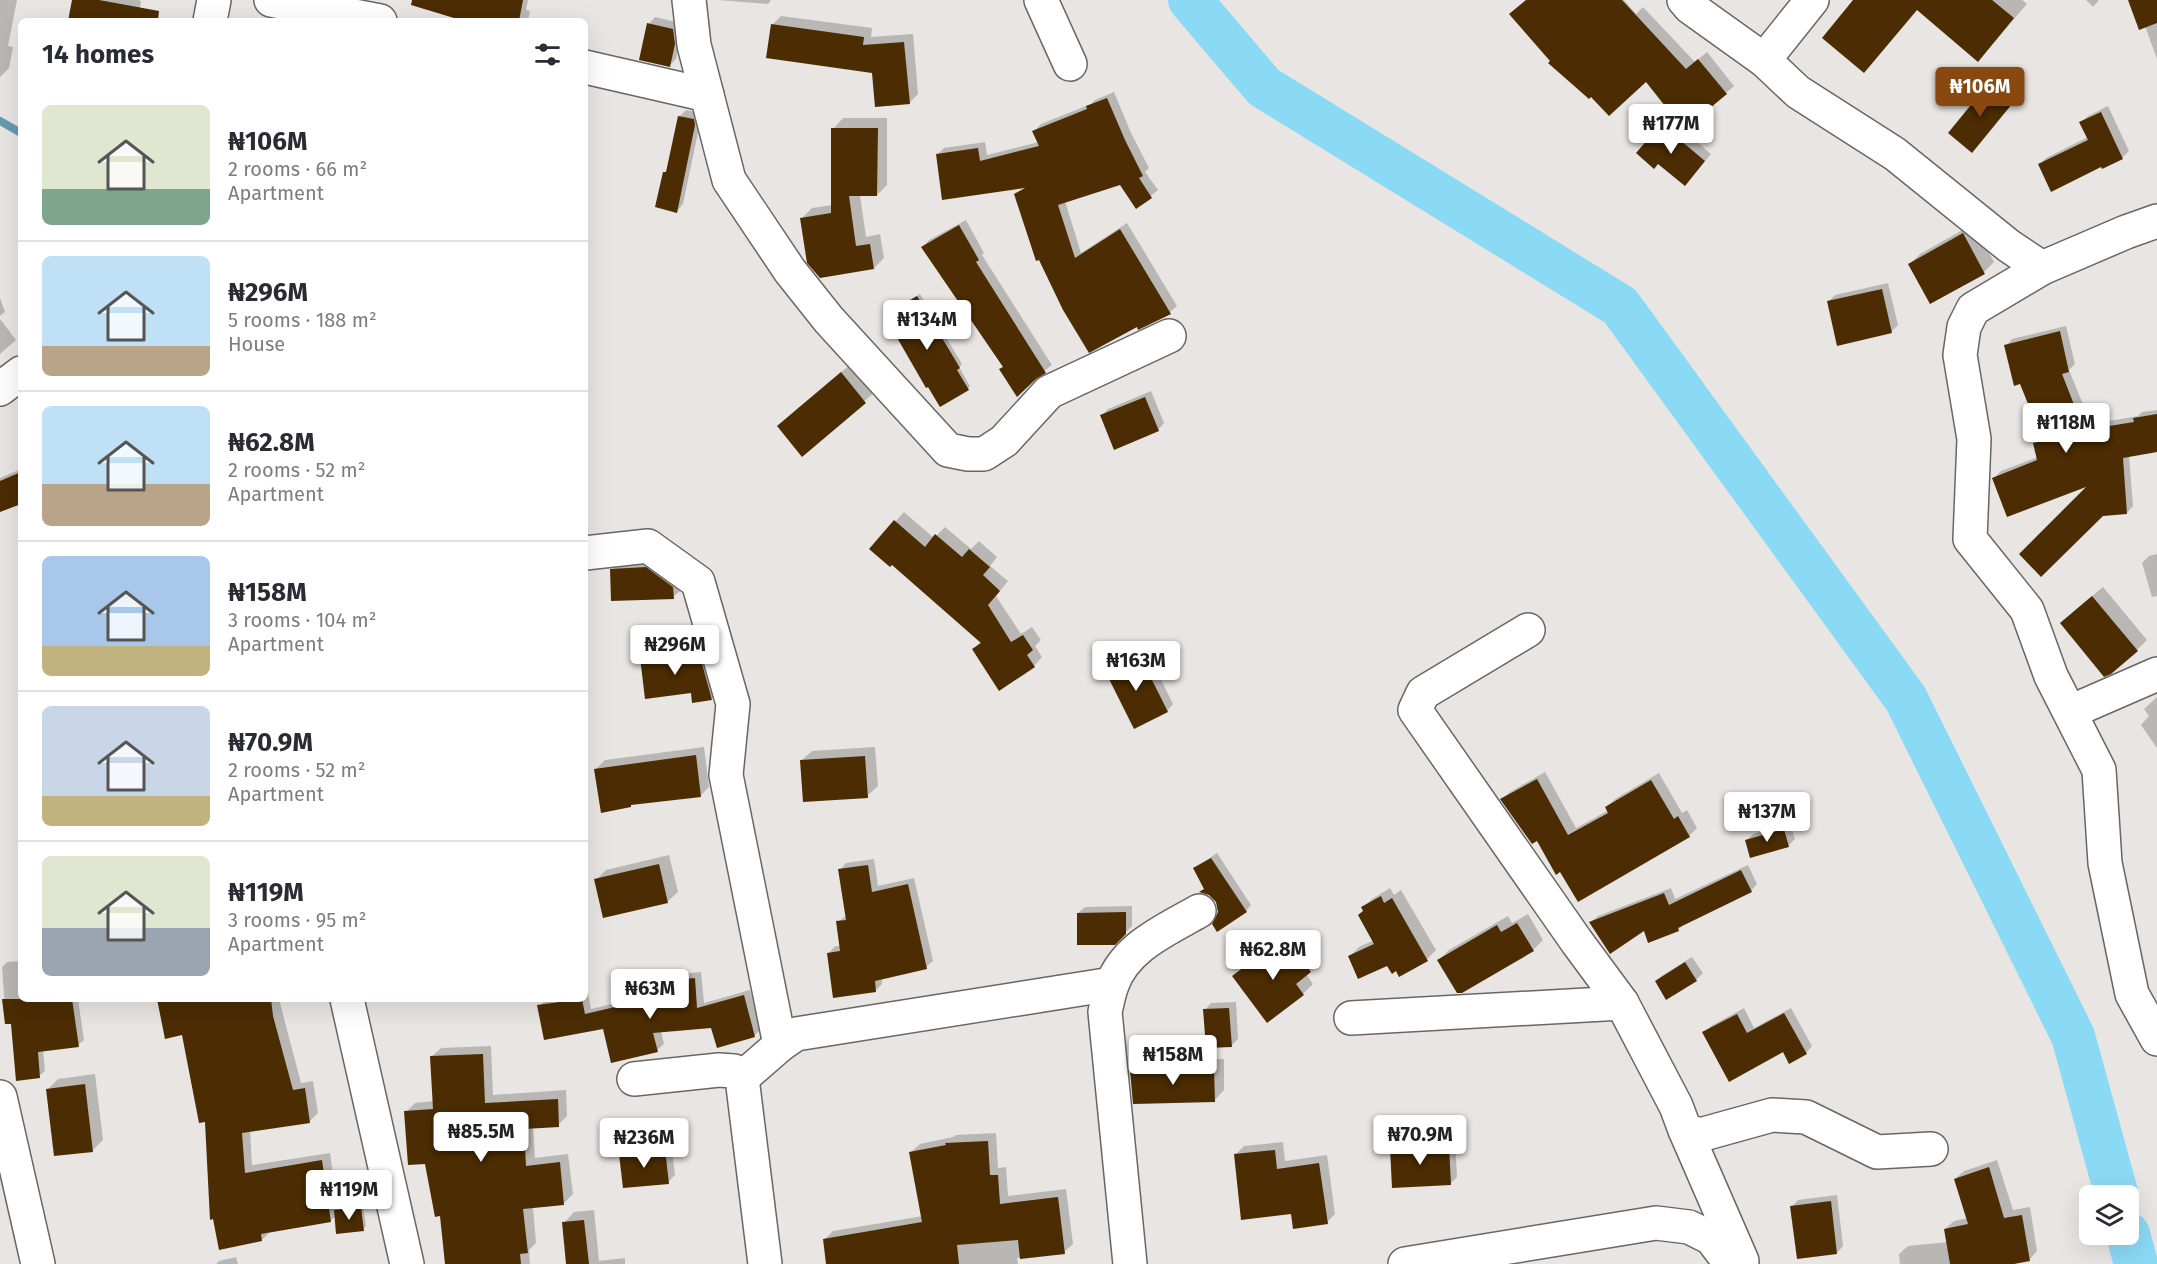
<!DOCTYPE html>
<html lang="en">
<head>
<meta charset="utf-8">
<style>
	:root { --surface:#fff; --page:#f2f2f3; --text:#2b2b33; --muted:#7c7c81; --line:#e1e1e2; --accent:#884810 }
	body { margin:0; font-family:"Fira Sans",sans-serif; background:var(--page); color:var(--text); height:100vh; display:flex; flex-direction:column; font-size:22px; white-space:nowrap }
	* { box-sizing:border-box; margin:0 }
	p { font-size:20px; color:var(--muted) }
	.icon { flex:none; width:33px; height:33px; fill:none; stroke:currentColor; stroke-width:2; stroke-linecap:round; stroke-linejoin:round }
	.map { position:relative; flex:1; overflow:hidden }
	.sheet { position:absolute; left:18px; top:18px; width:570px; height:984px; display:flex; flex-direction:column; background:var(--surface); border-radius:9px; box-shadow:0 6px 24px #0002 }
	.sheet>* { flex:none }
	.controls { position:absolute; left:2079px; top:1185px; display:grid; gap:12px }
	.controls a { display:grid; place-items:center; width:60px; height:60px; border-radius:9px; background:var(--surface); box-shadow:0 6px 24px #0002; font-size:30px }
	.price { position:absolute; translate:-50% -51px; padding:0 14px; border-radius:6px; background:#fff; color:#222; font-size:20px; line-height:39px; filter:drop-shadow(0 2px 3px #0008) }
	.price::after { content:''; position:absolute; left:50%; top:36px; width:18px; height:14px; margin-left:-9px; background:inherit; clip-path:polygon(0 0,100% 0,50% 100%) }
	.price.current { background:var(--accent); color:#fff }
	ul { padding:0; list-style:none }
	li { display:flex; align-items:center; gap:18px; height:150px; padding:0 24px }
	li+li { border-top:2px solid var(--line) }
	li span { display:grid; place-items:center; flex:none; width:168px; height:120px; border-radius:9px; color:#555 }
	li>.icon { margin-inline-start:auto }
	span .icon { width:72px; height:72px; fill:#fffc; stroke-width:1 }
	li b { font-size:26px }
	h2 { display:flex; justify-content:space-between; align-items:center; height:72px; padding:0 24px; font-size:26px }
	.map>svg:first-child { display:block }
	.shadow { fill:#0003 }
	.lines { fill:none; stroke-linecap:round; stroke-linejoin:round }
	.stream { stroke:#659caf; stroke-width:8 }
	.river { stroke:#8bdaf5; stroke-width:44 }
	.building { fill:#4b2c03 }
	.minor-casing { stroke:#696664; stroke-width:36 }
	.minor { stroke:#fff; stroke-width:33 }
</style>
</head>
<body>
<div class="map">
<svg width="2157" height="1264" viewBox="0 0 2157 1264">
	<rect width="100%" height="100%" fill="#e8e5e2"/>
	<g class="shadow">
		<path d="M0,0H17L8,46L13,47L9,68L0,77Z"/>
		<path d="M73,0H138L141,1L138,21H69Z"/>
		<path d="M416,0H528L526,10L530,11L528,21H469Z"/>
		<path d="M718,0H771L768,4Z"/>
		<path d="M1527,0H1624L1636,14L1643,7L1695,62L1707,52L1734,86L1726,93L1552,61Z"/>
		<path d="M1855,0H2022L2027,4L1991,46L1918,9Z"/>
		<path d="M2086,0H2099L2093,7Z"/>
		<path d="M2139,0H2157V59L2145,26Z"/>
		<path d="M781,16L872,28L871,37L913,34L918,94L909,103L873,71L772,25Z"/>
		<path d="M655,17L680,23L681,37L676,59L669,66L649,24Z"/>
		<path d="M1996,79L2017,97L1978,144L1989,85Z"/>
		<path d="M1114,92L1131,133L1149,168L1145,172L1158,190L1137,207L1121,183L1065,201L1081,253L1127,223L1177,306L1170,312L1139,328L1015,195L1020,190V192L1032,186L937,155L944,148L985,142L987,155L1039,142L1034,131L1041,124L1091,104L1095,100Z"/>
		<path d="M2108,106L2129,151L2122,158L2101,165H2039L2046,158L2088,137L2081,122L2088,116Z"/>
		<path d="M686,110L700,113L701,118L683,204L677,211L665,172L669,168L679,117Z"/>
		<path d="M843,118H887V185L877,195H860L866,237L880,234L884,258L874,268L802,218L812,208L832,205L833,129Z"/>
		<path d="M1669,118L1711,154L1691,178L1638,153Z"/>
		<path d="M966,220L984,253L982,255L1052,365L1035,378L1004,366L923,247L929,240Z"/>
		<path d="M1973,224L1994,262L1984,272L1910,264L1920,254Z"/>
		<path d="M1888,283L1898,325L1891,332L1829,301L1835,295Z"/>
		<path d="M920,294L962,364L959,367L970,386L968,389L928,385L889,313Z"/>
		<path d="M0,298L5,312L0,316Z"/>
		<path d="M0,319L16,340L0,354Z"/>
		<path d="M2066,326L2075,364L2069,370L2091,424L2138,416L2142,412L2157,410V451L2129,456L2133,506L2127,513L2103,514L2092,483L1994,478L2001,471L2038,457L2035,443L2042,436L2006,346L2012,339Z"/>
		<path d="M852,363L875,392L802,454L789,416Z"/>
		<path d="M1151,391L1164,423L1158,430L1102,416L1108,409Z"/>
		<path d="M21,469V502L0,511V478Z"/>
		<path d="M904,512L934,538L945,527L971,549L979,541L997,557L990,566L1008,581L996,596L1021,634L1032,627L1041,640L1035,646L1042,657L1034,666L974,649L981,641L892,563L871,549Z"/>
		<path d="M2157,554V596L2152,597L2142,563L2149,556Z"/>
		<path d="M653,561L679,580L680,591L673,597L612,570L618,563Z"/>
		<path d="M2103,587L2147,640L2137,650L2072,613Z"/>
		<path d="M703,645L717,693L712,698L693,701L692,691L642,657L647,652Z"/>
		<path d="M1146,649L1173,704L1167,711L1107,671L1114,665Z"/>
		<path d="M2157,697V748L2141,725L2149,716L2144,709Z"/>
		<path d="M704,747L709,787L700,796L633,803L630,806L596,769L605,760Z"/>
		<path d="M875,747L878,786L867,796L801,761L812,751Z"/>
		<path d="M1545,772L1576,828L1609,810L1607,807L1615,799L1659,773L1682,813L1687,810L1697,828L1689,836L1578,900L1561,870L1538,839L1502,799L1510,792Z"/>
		<path d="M1790,823L1795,839L1788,846L1747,840L1753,834Z"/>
		<path d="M1217,853L1251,905L1246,911L1219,912L1217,902L1206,888L1195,868Z"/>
		<path d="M669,855L678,892L667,902L596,880L606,870Z"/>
		<path d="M874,859L878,886L914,878L933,961L926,967L882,978V984L876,990L829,953L835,946H841L838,922L847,915L840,870L846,863Z"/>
		<path d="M1748,865L1757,884L1751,891L1685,923L1678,930L1591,922L1598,916L1671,888L1675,899Z"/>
		<path d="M1390,888L1394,895L1401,890L1436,950L1427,959L1397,969L1388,964L1350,956L1359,947L1374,940L1363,908L1372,899Z"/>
		<path d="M1132,906V926L1114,944L1078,913L1085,907Z"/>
		<path d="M1528,914L1543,940L1533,950L1439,960L1449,950L1508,916L1512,923Z"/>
		<path d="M1287,934L1297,947L1305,941L1320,961L1306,974L1313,984L1303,994L1267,1021L1234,976L1244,966Z"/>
		<path d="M1692,957L1703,973L1696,980L1656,981L1663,975Z"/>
		<path d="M21,961V999H78L84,1040L78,1045L43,1050L45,1071L39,1076L12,1022L6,1023L2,967L7,962Z"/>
		<path d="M701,972L704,1003L750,990L761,1029L755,1035L718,1046L713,1027L661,1031L664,1044L657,1050L604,1027L539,1006L547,999H585V992L588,991L591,1009L663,992L662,981L669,975Z"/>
		<path d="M160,999H279L301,1083L313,1081L318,1113L310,1121L250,1130L252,1165L330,1153L338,1208L363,1205L366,1226L363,1229L336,1216L330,1221L270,1232L262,1240L206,1120L183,1033Z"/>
		<path d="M408,999H429L408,1002Z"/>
		<path d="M1236,1002L1238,1039L1232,1045L1205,1010L1211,1003Z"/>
		<path d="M1744,1008L1754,1028L1791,1008L1812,1046L1806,1053L1783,1050L1704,1033L1711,1026Z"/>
		<path d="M491,1046L493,1095L566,1090L567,1116L558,1125L533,1127L535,1158L568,1154L573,1194L564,1203L533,1207L536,1243L529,1250L530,1264H459L426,1162L406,1112L415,1103L434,1101L431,1057L441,1048Z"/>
		<path d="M1224,1059V1090L1214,1101L1131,1070L1141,1060Z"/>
		<path d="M95,1074L103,1140L93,1150L48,1089L58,1079Z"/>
		<path d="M996,1133L998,1168L1006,1167L1008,1196L1066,1189L1073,1244L1064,1252L1017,1258L1018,1264H828L824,1240L833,1231L923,1216L911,1152L920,1144L953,1137L956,1135Z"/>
		<path d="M1455,1140L1457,1177L1450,1184L1392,1149L1398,1142Z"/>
		<path d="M1283,1142L1285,1161L1327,1155L1335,1214L1327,1222L1292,1213L1236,1154L1244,1146Z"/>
		<path d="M671,1143L675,1175L668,1182L621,1155L628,1148Z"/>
		<path d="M1997,1160L2013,1210L2030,1207L2037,1251L2029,1260L2005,1264H1900L1899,1254L1908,1246L1948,1242L1945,1229L1954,1221L1968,1218L1955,1179L1964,1171Z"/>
		<path d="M1837,1195L1843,1246L1837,1253L1792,1206L1798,1200Z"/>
		<path d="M594,1210L599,1261L625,1258V1264H568L564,1223L574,1212Z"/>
		<path d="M236,1257L238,1264H216L219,1261Z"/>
	</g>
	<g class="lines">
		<path class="stream" d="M0,121L21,133"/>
		<g class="river">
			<path d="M1190,0L1264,87L1620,306L1906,699L2073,1036L2117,1196"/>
			<path d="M2128,1234L2136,1264"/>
		</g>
	</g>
	<g class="building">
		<path d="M72,0H99L159,11L158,21H68Z"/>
		<path d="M412,0H523L519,21H464L411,5Z"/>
		<path d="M1526,0H1622L1686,69L1698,59L1727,94L1710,108L1707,105L1681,126L1646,82L1609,116L1591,97L1589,99L1548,63L1550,61L1509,14Z"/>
		<path d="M1853,0H1992L2014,18L1978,62L1917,10L1864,73L1822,38Z"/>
		<path d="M2128,0H2157V23L2139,30Z"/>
		<path d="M647,23L673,29L675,44L670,67L639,60Z"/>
		<path d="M771,24L864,37L863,45L904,42L910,104L875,107L872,73L766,58Z"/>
		<path d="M1988,84L2012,104L1972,153L1948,133Z"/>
		<path d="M1107,98L1125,140L1143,176L1139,178L1152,198L1136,209L1120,185L1058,205L1075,258L1120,229L1171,314L1138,330L1137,327L1089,353L1063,310L1039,260L1036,261L1014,194L1025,188L942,200L936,154L978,148L980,161L1039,146L1032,131L1087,109L1086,106Z"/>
		<path d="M2101,112L2123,159L2102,169L2101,167L2051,192L2038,164L2088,140L2079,122Z"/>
		<path d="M678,116L694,119L695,125L677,213L655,207L663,172H666Z"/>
		<path d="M1661,124L1705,161L1685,186L1658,164L1654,169L1636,153Z"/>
		<path d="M831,128H878L877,196H849L856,246L870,244L874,269L820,278L807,263L800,218L831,213Z"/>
		<path d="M959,225L979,260L976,262L1046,373L1036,379L1017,397L999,369L1003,367L921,247Z"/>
		<path d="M1963,233L1985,274L1930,304L1908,264Z"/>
		<path d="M1882,289L1892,333L1837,346L1827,301Z"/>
		<path d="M917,296L960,368L957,370L969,390L940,407L928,387L926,388L884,315Z"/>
		<path d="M2060,331L2069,372L2062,374L2084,430L2134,422L2133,418L2157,414V452L2123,458L2127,514L2103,516L2041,577L2019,554L2086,487L2007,517L1992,478L2037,460L2033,443L2043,441L2020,384L2014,386L2004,345Z"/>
		<path d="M841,372L866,403L802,457L777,426Z"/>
		<path d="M1145,397L1159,431L1114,450L1100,415Z"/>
		<path d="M21,472V504L0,512V481Z"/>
		<path d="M894,520L925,547L935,534L962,557L969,549L990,567L983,575L1000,591L988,605L1011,642L1023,635L1033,650L1027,655L1035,667L999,691L972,649L981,643L892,565L890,567L869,549Z"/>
		<path d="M646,567L673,587L674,599L611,601L610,569Z"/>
		<path d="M2092,596L2138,651L2111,674L2104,677L2060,623Z"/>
		<path d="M698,649L712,700L692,703L691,693L645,699L640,657Z"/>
		<path d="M1139,654L1168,712L1134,729L1105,671Z"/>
		<path d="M696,755L701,797L631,805V807L601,813L594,769Z"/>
		<path d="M865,756L868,798L803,802L800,760Z"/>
		<path d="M1537,779L1568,835L1608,813L1605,807L1651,780L1674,819L1678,816L1690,837L1578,902L1560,872L1556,875L1537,841L1532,844L1500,799Z"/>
		<path d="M1784,829L1789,847L1750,858L1745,840Z"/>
		<path d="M1211,858L1247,912L1217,932L1212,924L1218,912L1216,902L1209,895L1199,892L1204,889L1193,868Z"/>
		<path d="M659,864L668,903L603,918L594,879Z"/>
		<path d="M868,865L872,892L908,884L927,969L875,981L876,992L833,998L827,953L840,951L836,921L846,920L838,869Z"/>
		<path d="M1741,870L1752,892L1678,928L1679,931L1648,943L1644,931L1610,954L1589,922L1664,893L1669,905Z"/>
		<path d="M1381,896L1384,903L1392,898L1428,961L1399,977L1396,971L1392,974L1387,966L1358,979L1348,956L1374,944L1358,915L1363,911L1361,907Z"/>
		<path d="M1126,912V934L1115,945H1077V913Z"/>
		<path d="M1517,923L1534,951L1462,993H1457L1437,960L1497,925L1501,932Z"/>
		<path d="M1276,943L1286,956L1294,950L1311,972L1296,984L1304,995L1267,1023L1232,976Z"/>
		<path d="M1685,962L1697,981L1666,1000L1655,981Z"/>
		<path d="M695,978L697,1008L744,995L755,1037L717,1048L711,1028L653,1033L658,1052L611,1063L603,1029L544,1040L537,1005L582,999L585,1014L662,996L661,981Z"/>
		<path d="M2,999H72L79,1047L38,1052L40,1078L16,1081L11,1024H5Z"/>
		<path d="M157,999H271L273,1016L293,1090L305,1088L310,1123L242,1133L245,1173L322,1160L331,1222L261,1234L262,1241L219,1250L213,1219L210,1220L205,1122L199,1123L182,1035L165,1039Z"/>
		<path d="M1229,1008L1232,1047L1206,1048L1203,1009Z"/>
		<path d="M1784,1013L1807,1054L1789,1064L1783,1052L1729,1082L1702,1032L1737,1014L1747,1033Z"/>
		<path d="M483,1054L485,1103L558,1099L559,1127L524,1129L526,1166L560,1162L564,1205L523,1209L528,1253L520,1254L521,1264H445L440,1216L435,1217L425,1164L408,1165L404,1111L433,1109L430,1056Z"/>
		<path d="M1214,1068L1215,1102L1133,1104L1130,1070Z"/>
		<path d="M85,1084L93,1152L54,1156L46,1089Z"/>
		<path d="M988,1141L990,1175H998L1000,1204L1058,1197L1065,1254L1020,1259L1018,1240L957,1245L959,1264H826L823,1239L922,1222L909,1152L946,1145L945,1143Z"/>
		<path d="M1449,1145L1451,1185L1392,1188L1390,1148Z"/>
		<path d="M665,1149L669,1184L623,1188L619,1154Z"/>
		<path d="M1275,1150L1277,1169L1319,1163L1328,1224L1293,1229L1291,1214L1241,1220L1234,1154Z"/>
		<path d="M1989,1167L2004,1218L2022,1215L2030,1261L2014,1264H1950L1944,1229L1968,1224L1954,1179Z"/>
		<path d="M1831,1201L1837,1254L1797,1259L1790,1206Z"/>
		<path d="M361,1207L364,1231L336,1234L334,1210Z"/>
		<path d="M584,1220L589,1264H566L562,1222Z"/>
	</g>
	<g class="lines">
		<defs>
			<g id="minor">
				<path d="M271,0L380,21"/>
				<path d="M689,0L694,45L729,180L790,271L829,320L948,450L968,454H984L1004,441L1049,392L1169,336"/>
				<path d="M1041,0L1070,64"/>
				<path d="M1684,0L1690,7L1764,60L1798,92L1895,154L2009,246L2042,268"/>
				<path d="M210,21L214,0"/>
				<path d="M1764,60L1812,0"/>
				<path d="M585,67L707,95"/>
				<path d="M2157,221L2126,232L2042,268L1973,309L1964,327L1960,355L1974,439L1970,539L2027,610L2051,676L2099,770L2105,863L2132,994L2157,1039"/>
				<path d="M0,389L21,373"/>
				<path d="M585,553L648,546L698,582L733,704L726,775L780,1045"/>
				<path d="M1528,630L1423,693L1415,710L1577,942L1622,1003L1676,1106L1685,1130L1700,1135L1772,1115L1806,1117L1877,1152L1931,1149"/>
				<path d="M2070,712L2157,674"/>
				<path d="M347,999L407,1264"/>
				<path d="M1351,1018L1622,1003"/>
				<path d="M742,1078L780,1045L796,1034L1112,984"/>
				<path d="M634,1079L719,1070L734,1071L742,1078L765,1264"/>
				<path d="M0,1097L38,1264"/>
				<path d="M1685,1130L1742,1261"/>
				<path d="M1130,1264L1105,1012C1107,1003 1109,993 1112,985C1125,947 1166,930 1199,911"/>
				<path d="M1405,1264L1656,1223L1689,1227L1711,1238L1731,1264"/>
			</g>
		</defs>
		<use href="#minor" class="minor-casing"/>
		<use href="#minor" class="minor"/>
	</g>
</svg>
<div class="controls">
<a><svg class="icon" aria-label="layers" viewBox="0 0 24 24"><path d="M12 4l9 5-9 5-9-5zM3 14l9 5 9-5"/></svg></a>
</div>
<b class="price current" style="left:1980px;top:118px">₦106M</b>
<b class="price" style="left:1671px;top:155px">₦177M</b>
<b class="price" style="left:927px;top:351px">₦134M</b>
<b class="price" style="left:2066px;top:454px">₦118M</b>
<b class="price" style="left:675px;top:676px">₦296M</b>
<b class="price" style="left:1136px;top:692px">₦163M</b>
<b class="price" style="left:1767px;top:843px">₦137M</b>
<b class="price" style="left:1273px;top:981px">₦62.8M</b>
<b class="price" style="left:650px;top:1020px">₦63M</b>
<b class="price" style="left:1173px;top:1086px">₦158M</b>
<b class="price" style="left:481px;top:1163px">₦85.5M</b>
<b class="price" style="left:1420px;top:1166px">₦70.9M</b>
<b class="price" style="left:644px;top:1169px">₦236M</b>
<b class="price" style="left:349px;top:1221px">₦119M</b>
<section class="sheet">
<h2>14 homes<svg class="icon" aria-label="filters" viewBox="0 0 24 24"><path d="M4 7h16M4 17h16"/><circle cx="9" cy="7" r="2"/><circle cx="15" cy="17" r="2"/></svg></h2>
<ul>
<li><span style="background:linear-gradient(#dfe7d0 70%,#7fa58c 0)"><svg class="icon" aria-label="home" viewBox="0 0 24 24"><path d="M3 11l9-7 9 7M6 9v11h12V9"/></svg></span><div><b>₦106M</b><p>2 rooms · 66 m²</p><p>Apartment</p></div></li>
<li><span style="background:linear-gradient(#bfe0f5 75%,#b9a48a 0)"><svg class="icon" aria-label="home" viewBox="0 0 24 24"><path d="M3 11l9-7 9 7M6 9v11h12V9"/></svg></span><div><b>₦296M</b><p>5 rooms · 188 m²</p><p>House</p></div></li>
<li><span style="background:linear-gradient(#bfe0f5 65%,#b9a48a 0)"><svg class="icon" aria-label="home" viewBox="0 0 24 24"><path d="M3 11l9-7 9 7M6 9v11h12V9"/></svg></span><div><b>₦62.8M</b><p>2 rooms · 52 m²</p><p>Apartment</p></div></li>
<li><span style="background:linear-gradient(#a9c7e8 75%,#c2b280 0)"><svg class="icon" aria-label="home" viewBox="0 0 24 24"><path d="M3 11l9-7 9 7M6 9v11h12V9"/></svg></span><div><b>₦158M</b><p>3 rooms · 104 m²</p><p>Apartment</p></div></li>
<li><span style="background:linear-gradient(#c9d6e8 75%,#c2b280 0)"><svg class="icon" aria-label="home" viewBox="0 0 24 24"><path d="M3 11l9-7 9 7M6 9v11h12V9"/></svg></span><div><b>₦70.9M</b><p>2 rooms · 52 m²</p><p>Apartment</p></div></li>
<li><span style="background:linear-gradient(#dfe7d0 60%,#9aa5b1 0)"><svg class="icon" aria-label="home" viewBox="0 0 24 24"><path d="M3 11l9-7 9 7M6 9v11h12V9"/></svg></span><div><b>₦119M</b><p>3 rooms · 95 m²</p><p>Apartment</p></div></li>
</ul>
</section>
</div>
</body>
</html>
